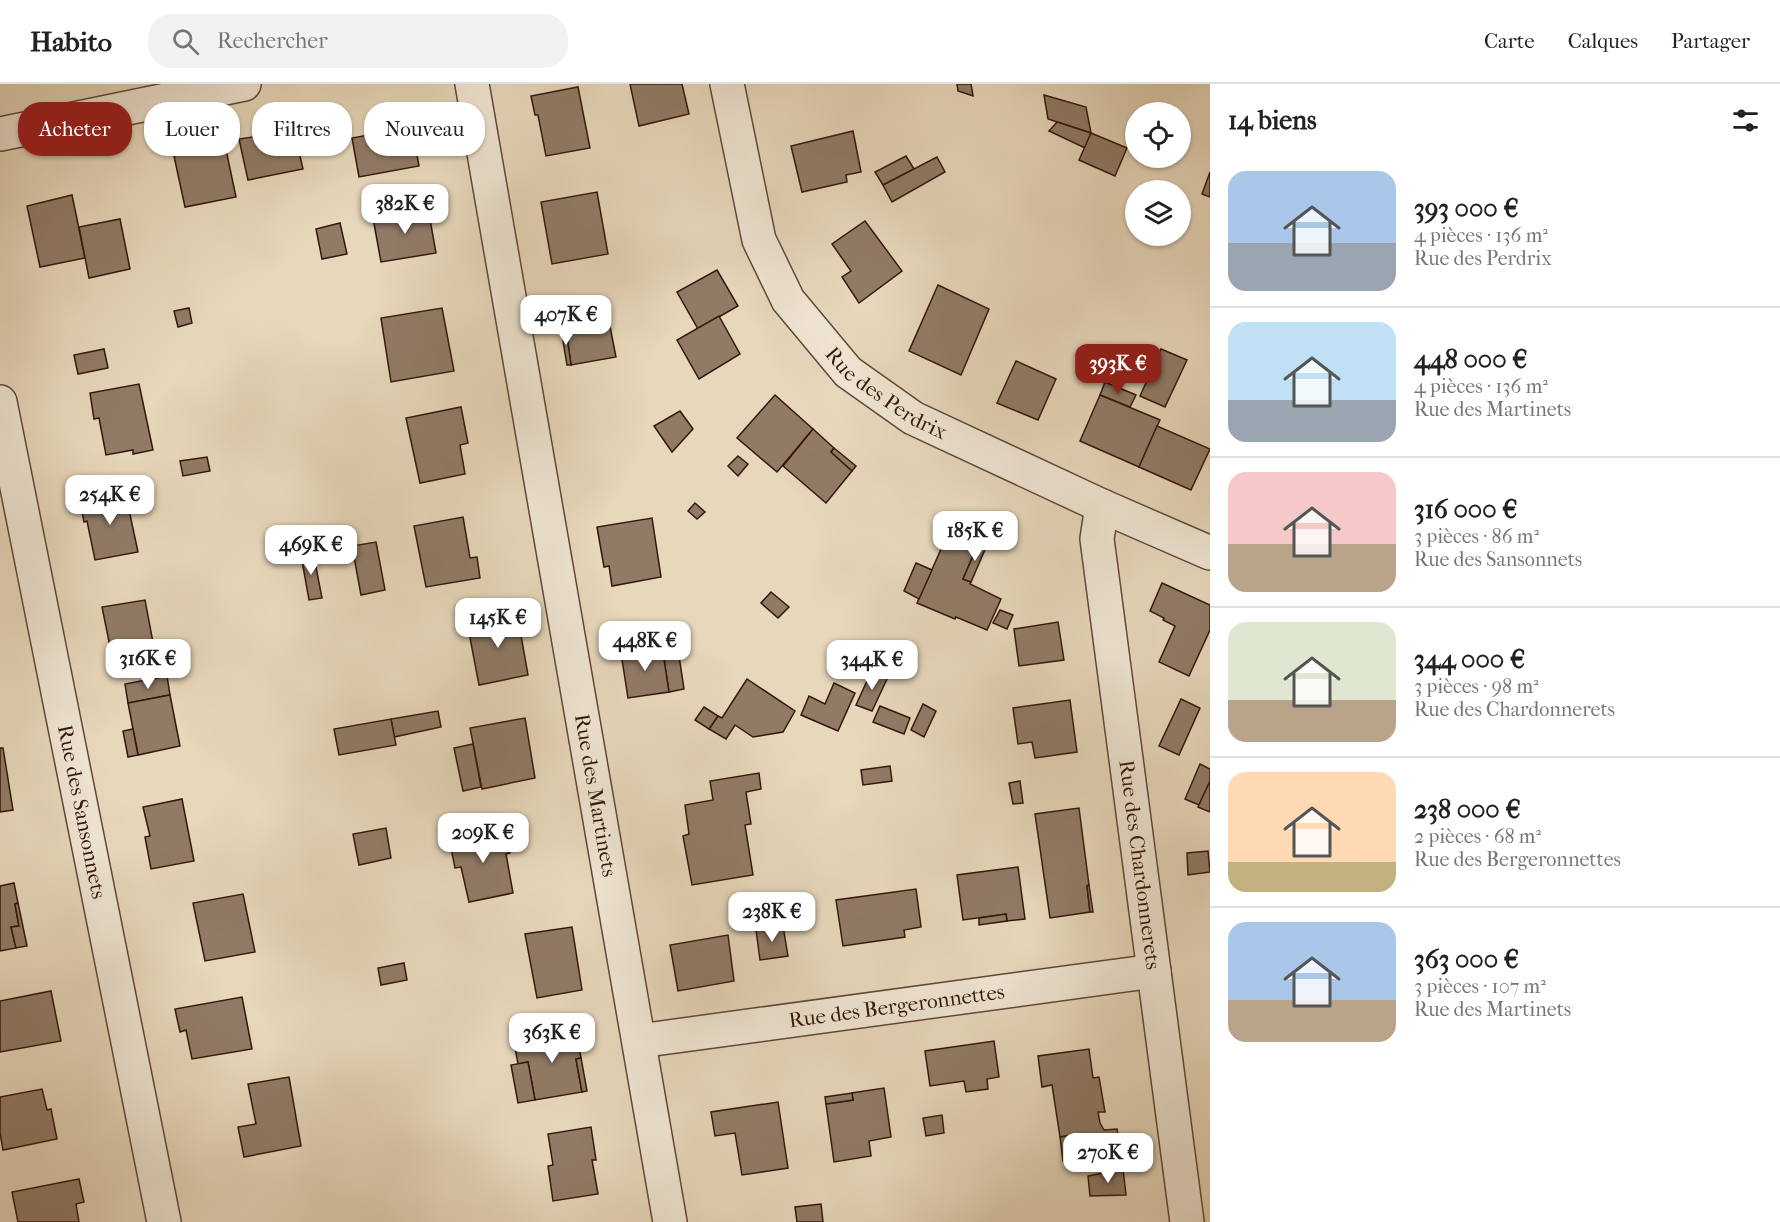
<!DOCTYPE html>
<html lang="fr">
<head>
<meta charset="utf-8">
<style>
	:root { --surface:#fff; --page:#f2f2f2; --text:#222; --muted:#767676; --line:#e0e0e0; --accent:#8f2418 }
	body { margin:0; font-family:"IM FELL French Canon",serif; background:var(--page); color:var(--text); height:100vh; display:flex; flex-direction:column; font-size:22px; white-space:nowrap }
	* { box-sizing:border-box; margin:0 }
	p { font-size:20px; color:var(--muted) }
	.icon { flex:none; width:33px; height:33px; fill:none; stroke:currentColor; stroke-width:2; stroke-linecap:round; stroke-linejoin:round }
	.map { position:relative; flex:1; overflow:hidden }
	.sheet { display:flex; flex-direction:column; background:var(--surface); width:570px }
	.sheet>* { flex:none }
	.hud { position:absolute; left:18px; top:18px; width:570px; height:54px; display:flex; gap:12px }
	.controls { position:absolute; left:1125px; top:18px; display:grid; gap:12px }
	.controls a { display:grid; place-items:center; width:66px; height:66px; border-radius:50%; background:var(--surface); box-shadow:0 2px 4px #0004; font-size:30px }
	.price { position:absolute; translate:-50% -51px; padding:0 14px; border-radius:12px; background:#fff; color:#222; font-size:20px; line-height:39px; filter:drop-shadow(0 2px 3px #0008) }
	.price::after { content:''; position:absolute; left:50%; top:36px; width:18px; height:14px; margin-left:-9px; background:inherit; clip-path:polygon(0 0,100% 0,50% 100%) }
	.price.active { background:var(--accent); color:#fff }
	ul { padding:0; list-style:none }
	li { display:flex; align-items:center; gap:18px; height:150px; padding:0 18px }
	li+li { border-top:2px solid var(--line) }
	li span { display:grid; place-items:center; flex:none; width:168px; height:120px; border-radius:18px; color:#555 }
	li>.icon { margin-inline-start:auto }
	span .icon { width:72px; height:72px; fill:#fffc; stroke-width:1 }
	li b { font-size:26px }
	h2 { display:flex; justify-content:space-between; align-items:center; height:72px; padding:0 18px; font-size:26px }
	.pill { padding:0 21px; border-radius:24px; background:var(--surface); box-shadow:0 2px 4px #0004; font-size:21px; line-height:54px }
	.pill.active { background:var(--accent); color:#fff }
	header { display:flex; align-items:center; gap:36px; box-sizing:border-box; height:84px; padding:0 30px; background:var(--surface); border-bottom:2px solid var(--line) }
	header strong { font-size:28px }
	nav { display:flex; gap:33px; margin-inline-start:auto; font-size:21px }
	.search { width:420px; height:54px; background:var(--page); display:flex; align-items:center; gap:15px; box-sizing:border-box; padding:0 21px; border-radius:24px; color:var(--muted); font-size:22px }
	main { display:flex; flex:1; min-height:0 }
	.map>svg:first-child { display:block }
	.building { fill:#917b67; stroke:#33170b; stroke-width:1.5 }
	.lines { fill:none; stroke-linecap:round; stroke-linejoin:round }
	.minor-casing { stroke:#604737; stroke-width:36 }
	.minor { stroke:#efe5d3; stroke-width:33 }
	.labels { text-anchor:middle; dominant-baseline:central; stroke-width:6; stroke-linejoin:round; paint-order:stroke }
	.street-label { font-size:21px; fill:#33170b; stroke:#efe5d3 }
</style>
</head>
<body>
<header>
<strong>Habito</strong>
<div class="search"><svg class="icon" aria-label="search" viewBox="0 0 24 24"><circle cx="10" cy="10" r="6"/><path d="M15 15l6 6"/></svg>Rechercher</div>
<nav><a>Carte</a><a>Calques</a><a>Partager</a></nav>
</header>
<main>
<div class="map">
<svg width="1210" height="1138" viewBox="0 0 1210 1138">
	<rect width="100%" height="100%" fill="#e7d7bb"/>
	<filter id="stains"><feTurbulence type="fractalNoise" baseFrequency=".00333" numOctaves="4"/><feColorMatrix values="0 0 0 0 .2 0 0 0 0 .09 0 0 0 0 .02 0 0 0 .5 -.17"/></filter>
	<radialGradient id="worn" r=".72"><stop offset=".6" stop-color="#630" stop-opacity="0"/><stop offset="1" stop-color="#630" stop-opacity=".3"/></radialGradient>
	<g class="building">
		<path d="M630,0H682L689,30L639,42Z"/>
		<path d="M957,0H971L973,12L958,7Z"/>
		<path d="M578,3L590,64L546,72L538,31H535L531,12Z"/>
		<path d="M1044,11L1086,23L1091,49L1048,35Z"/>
		<path d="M1057,38L1091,49L1085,64L1049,47Z"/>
		<path d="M293,41L303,85L248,96L239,55L265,51V46Z"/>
		<path d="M412,43L419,82L359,93L352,54Z"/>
		<path d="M853,47L861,88L846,91L847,98L802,108L791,62Z"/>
		<path d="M1091,49L1127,64L1115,92L1079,76Z"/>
		<path d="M225,61L236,113L185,123L174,72Z"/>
		<path d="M906,72L914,85L883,101L875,88Z"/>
		<path d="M937,73L945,88L892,118L883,101Z"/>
		<path d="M1210,88V113L1202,110Z"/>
		<path d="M597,108L608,170L552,180L541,118Z"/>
		<path d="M72,111L85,174L40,183L27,122Z"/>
		<path d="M428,124L436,169L381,178L373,134Z"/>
		<path d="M120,135L130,185L89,194L79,143Z"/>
		<path d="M865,137L902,187L859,219L842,193L851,187L832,160Z"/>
		<path d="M340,139L347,170L322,175L316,145Z"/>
		<path d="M717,186L738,222L698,245L677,208Z"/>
		<path d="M938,201L989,225L961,291L909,267Z"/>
		<path d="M605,217L616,273L571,281L566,245H561L558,226Z"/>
		<path d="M189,224L192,239L178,243L174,227Z"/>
		<path d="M442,224L454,287L391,298L381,234Z"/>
		<path d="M719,232L740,270L699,295L677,256Z"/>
		<path d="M561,245H566L571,281H567Z"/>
		<path d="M104,265L108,284L78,290L74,271Z"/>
		<path d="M1161,265L1187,276L1165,323L1140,312Z"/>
		<path d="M1016,277L1056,295L1038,336L997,319Z"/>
		<path d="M1105,298L1136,311L1130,323L1100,311Z"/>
		<path d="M139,300L153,366L133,370V366L106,371L99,334L94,335L90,309Z"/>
		<path d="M775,311L813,345L777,388L737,354Z"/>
		<path d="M1100,311L1160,336L1139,383L1080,357Z"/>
		<path d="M461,323L468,359L460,361L465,390L420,399L406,334Z"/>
		<path d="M680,327L693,345L672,368L654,342Z"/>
		<path d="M1157,342L1210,365L1191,406L1139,383Z"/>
		<path d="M813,345L834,364L831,368L852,387L826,419L783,382Z"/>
		<path d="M834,364L856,382L852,387L831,368Z"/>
		<path d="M738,372L748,380L738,392L728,382Z"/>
		<path d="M207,373L210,387L183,392L180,377Z"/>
		<path d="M125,407L138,468L95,476L87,437L84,438L80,417Z"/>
		<path d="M695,419L705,428L697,435L688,427Z"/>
		<path d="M463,433L470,474L477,473L480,494L426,503L414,442Z"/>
		<path d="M652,434L661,493L612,502L609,482L604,483L597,443Z"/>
		<path d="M950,445L979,458L963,495L971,498L970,500L1001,515L987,546L956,533L955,535L917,519Z"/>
		<path d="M376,458L385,506L361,511L352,462Z"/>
		<path d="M979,458L987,461L971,498L963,495Z"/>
		<path d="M313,468L322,514L309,516L301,471Z"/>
		<path d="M916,479L932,486L919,515L904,507Z"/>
		<path d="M1162,499L1210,521V546L1189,592L1159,578L1175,542L1163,536L1164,534L1150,527Z"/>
		<path d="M771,508L789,523L778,534L761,519Z"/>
		<path d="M145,516L155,569L113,577L102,523Z"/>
		<path d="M1000,526L1013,531L1007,545L993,539Z"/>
		<path d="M517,529L528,591L479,601L467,538Z"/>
		<path d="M1058,538L1064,576L1019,582L1014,545Z"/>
		<path d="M677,559L684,605L669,608L662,562Z"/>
		<path d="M662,562L669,608L628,614L621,569Z"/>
		<path d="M872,586L888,593L872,627L856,621Z"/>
		<path d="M167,592L170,611L128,619L125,600Z"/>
		<path d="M747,595L795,627L783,648L753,653L735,641L726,655L709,645L718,632L722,634Z"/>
		<path d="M834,599L855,609L838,647L801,631L809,612L825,620Z"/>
		<path d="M170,611L180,662L138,671L128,619Z"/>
		<path d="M1181,615L1200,624L1179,671L1159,662Z"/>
		<path d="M1070,616L1077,668L1035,674L1032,658L1018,660L1013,624Z"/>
		<path d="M923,620L936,627L924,653L911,646Z"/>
		<path d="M880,622L910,634L904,650L873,638Z"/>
		<path d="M704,623L718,632L709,645L695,636Z"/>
		<path d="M438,627L441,643L394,653L391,635Z"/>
		<path d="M525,634L535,694L482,705L470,644Z"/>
		<path d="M391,635L396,661L339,671L334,645Z"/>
		<path d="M133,645L138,671L128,673L123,647Z"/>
		<path d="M473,660L481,703L463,707L454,664Z"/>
		<path d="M0,664H3L13,726L0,728Z"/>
		<path d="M1200,680L1210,685V697L1199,721L1185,715Z"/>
		<path d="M890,682L892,697L863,701L861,686Z"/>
		<path d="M759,689L761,705L746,708L751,740L745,741L753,791L692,801L683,752L689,750L685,721L713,716L710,697Z"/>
		<path d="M1020,697L1023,719L1013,720L1009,699Z"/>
		<path d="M1210,697V728L1198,723Z"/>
		<path d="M182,715L194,777L151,785L145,753L150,752L143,723Z"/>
		<path d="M1079,724L1089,801L1087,802L1090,828L1050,834L1035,730Z"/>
		<path d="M386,744L391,774L359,781L353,750Z"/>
		<path d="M504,744L510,769L506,770L513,809L469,818L461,783L455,784L449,754Z"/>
		<path d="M1208,767L1210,788L1188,791L1187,769Z"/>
		<path d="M1018,783L1025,835L1007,837L1006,830L963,836L957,791Z"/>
		<path d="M14,799L18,819L15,820L19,842L11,843L16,864L0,867V802Z"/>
		<path d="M1089,801L1093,828H1090L1087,802Z"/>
		<path d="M916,805L921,843L904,846L905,853L843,862L836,816Z"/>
		<path d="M243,810L255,868L205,877L193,819Z"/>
		<path d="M18,819L27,862L16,864L11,843L19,842L15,820Z"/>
		<path d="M1006,830L1007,837L979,841V834Z"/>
		<path d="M783,842L788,872L760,876L756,846Z"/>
		<path d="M572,843L582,906L537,914L525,850Z"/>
		<path d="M728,851L734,897L678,907L670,861Z"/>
		<path d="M404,879L407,896L381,901L378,884Z"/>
		<path d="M51,907L61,957L0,968V917Z"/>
		<path d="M242,913L252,965L192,975L186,946L180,948L175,925Z"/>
		<path d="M576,947L581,974L576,975L582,1008L535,1016L528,978L518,980L514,958Z"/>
		<path d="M994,957L999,993L987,995L988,1005L966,1008L964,997L930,1002L925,967Z"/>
		<path d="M1089,965L1093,994L1099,993L1105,1028H1098L1100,1039L1104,1046L1117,1045L1122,1075L1095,1078V1073L1078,1076L1074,1051L1060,1053L1052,1001L1042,1003L1038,972Z"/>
		<path d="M581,974L587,1007L582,1008L576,975Z"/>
		<path d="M528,978L535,1016L518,1019L511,981Z"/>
		<path d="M289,993L301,1062L244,1073L238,1043L256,1040L248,1000Z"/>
		<path d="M884,1004L891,1053L869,1057L871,1072L834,1078L826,1020L853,1016L852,1009Z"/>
		<path d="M42,1005L47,1026L51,1025L57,1055L3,1066L0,1049V1013Z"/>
		<path d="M852,1009L853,1016L826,1020L825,1013Z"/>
		<path d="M778,1018L788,1084L742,1091L735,1049L715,1052L711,1028Z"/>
		<path d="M942,1031L944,1049L926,1052L923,1034Z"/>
		<path d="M591,1043L596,1076H592L598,1110L553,1117L548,1082L553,1081L548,1050Z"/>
		<path d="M1074,1051L1078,1076L1063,1077L1060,1053Z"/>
		<path d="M1123,1085L1126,1111L1090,1112L1088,1092Z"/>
		<path d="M79,1095L84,1118L76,1120L79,1138H18L12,1108Z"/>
		<path d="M821,1120L823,1138H797L795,1123Z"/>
	</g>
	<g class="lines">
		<defs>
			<g id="minor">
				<path id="s1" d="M472,0L670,1138"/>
				<path id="s2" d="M727,0L759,156L788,216L848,288L913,334L1102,422L1210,469"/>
				<path d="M0,50L244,0"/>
				<path id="s3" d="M0,318L164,1138"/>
				<path id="s4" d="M1102,422L1097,455L1187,1138"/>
				<path id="s5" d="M639,957L1154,887"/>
			</g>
		</defs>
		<use href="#minor" class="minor-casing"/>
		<use href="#minor" class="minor"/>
	</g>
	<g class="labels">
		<g class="street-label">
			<text stroke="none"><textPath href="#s2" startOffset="363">Rue des Perdrix</textPath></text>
			<text stroke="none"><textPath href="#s1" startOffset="722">Rue des Martinets</textPath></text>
			<text stroke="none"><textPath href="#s3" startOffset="418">Rue des Sansonnets</textPath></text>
			<text stroke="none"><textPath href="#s4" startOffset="362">Rue des Chardonnerets</textPath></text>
			<text stroke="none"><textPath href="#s5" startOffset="260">Rue des Bergeronnettes</textPath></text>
		</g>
	</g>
	<rect width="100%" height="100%" filter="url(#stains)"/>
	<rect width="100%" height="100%" fill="url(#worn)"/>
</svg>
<div class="controls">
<a><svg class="icon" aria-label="locate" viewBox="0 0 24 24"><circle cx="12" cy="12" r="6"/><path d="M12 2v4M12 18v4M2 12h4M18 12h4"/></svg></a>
<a><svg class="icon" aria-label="layers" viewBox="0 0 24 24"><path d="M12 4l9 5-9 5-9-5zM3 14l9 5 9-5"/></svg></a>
</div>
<b class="price" style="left:405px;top:151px">382K €</b>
<b class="price" style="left:566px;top:262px">407K €</b>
<b class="price active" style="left:1118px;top:311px">393K €</b>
<b class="price" style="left:110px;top:442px">254K €</b>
<b class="price" style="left:975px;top:478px">185K €</b>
<b class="price" style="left:311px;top:492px">469K €</b>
<b class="price" style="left:498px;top:565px">145K €</b>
<b class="price" style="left:645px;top:588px">448K €</b>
<b class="price" style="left:148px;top:606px">316K €</b>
<b class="price" style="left:872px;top:607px">344K €</b>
<b class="price" style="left:483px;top:780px">209K €</b>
<b class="price" style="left:772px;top:859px">238K €</b>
<b class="price" style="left:552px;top:980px">363K €</b>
<b class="price" style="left:1108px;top:1100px">270K €</b>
<div class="hud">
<a class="pill active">Acheter</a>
<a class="pill">Louer</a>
<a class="pill">Filtres</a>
<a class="pill">Nouveau</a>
</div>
</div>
<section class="sheet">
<h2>14 biens<svg class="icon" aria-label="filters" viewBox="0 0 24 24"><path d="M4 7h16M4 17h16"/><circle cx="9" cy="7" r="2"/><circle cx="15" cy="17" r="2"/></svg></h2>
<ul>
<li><span style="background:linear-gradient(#a9c7e8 60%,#9aa5b1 0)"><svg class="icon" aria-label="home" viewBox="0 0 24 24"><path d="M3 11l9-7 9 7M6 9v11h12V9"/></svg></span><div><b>393 000 €</b><p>4 pièces · 136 m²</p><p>Rue des Perdrix</p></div></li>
<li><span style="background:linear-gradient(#bfe0f5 65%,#9aa5b1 0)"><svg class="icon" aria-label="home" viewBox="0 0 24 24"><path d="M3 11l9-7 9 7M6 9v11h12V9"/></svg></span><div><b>448 000 €</b><p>4 pièces · 136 m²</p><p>Rue des Martinets</p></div></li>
<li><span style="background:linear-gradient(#f6c9c9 60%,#b9a48a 0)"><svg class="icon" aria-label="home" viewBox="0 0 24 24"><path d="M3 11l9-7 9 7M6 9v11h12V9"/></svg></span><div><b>316 000 €</b><p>3 pièces · 86 m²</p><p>Rue des Sansonnets</p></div></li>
<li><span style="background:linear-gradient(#dfe7d0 65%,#b9a48a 0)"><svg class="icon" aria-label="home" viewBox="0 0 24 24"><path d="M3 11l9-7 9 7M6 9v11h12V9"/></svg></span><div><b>344 000 €</b><p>3 pièces · 98 m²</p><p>Rue des Chardonnerets</p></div></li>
<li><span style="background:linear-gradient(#ffd9b3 75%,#c2b280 0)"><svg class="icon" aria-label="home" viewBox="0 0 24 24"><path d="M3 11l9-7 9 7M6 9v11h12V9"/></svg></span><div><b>238 000 €</b><p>2 pièces · 68 m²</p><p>Rue des Bergeronnettes</p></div></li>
<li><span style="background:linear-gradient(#a9c7e8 65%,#b9a48a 0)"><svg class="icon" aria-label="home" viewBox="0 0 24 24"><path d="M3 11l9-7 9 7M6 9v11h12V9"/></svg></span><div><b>363 000 €</b><p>3 pièces · 107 m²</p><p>Rue des Martinets</p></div></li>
</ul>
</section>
</main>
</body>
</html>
